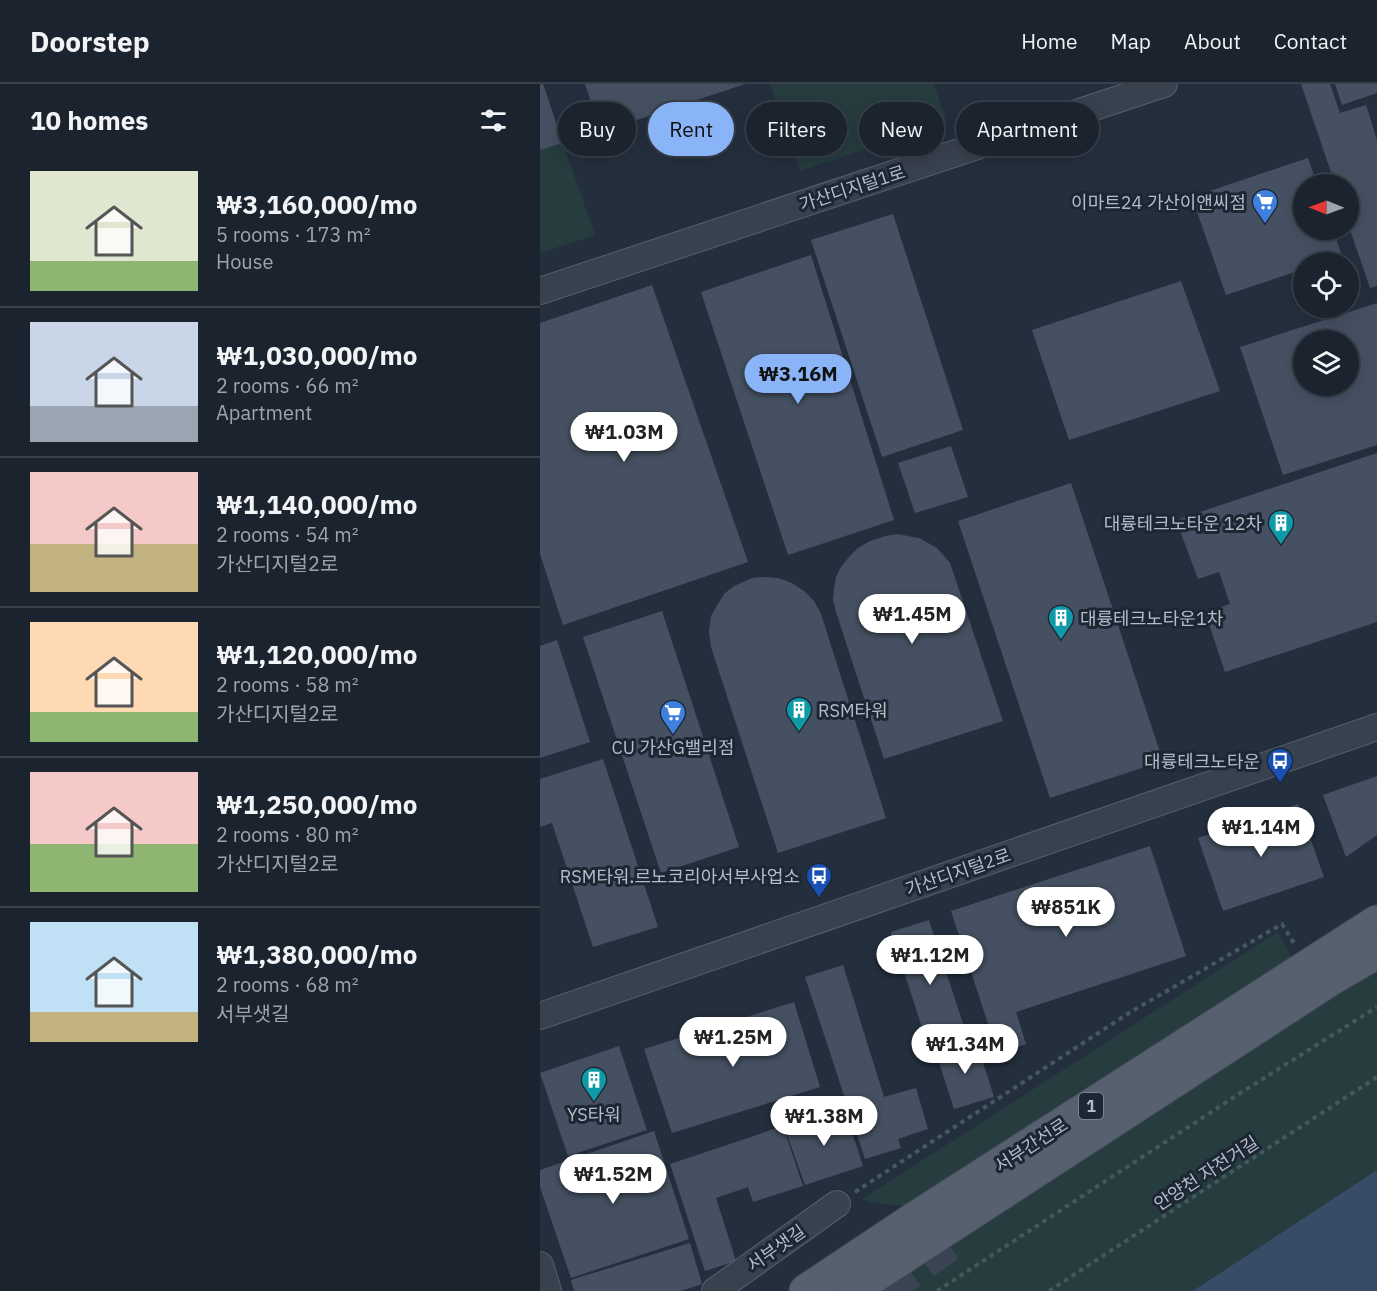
<!DOCTYPE html>
<html lang="en">
<head>
<meta charset="utf-8">
<style>
	:root { --surface:#1b232e; --page:#282f3a; --text:#f1f3f6; --muted:#a0a4aa; --line:#39404a; --accent:#8ab4f8 }
	body { margin:0; font-family:"IBM Plex Sans","Noto Sans KR",sans-serif; background:var(--page); color:var(--text); height:100vh; display:flex; flex-direction:column; font-size:22px; white-space:nowrap }
	* { box-sizing:border-box; margin:0 }
	p { font-size:20px; color:var(--muted) }
	.icon { flex:none; width:33px; height:33px; fill:none; stroke:currentColor; stroke-width:2; stroke-linecap:round; stroke-linejoin:round }
	.map { position:relative; flex:1; overflow:hidden }
	.side { display:flex; flex-direction:column; background:var(--surface); width:540px }
	.side>* { flex:none }
	.hud { position:absolute; left:18px; top:18px; width:570px; height:54px; display:flex; gap:12px }
	.needle { width:39px; rotate:271deg }
	.fabs { position:absolute; left:753px; top:90px; display:grid; gap:12px }
	.fabs a { display:grid; place-items:center; width:66px; height:66px; border-radius:50%; background:var(--surface); box-shadow:0 3px 15px #0003,0 0 0 2px var(--line); font-size:30px }
	.price { position:absolute; translate:-50% -51px; padding:0 14px; border-radius:21px; background:#fff; color:#222; font-size:20px; line-height:39px; filter:drop-shadow(0 2px 3px #0008) }
	.price::after { content:''; position:absolute; left:50%; top:36px; width:18px; height:14px; margin-left:-9px; background:inherit; clip-path:polygon(0 0,100% 0,50% 100%) }
	.price.selected { background:var(--accent); color:#111 }
	ul { padding:0; list-style:none }
	li { display:flex; align-items:center; gap:18px; height:150px; padding:0 30px }
	li+li { border-top:2px solid var(--line) }
	li span { display:grid; place-items:center; flex:none; width:168px; height:120px; border-radius:0px; color:#555 }
	li>.icon { margin-inline-start:auto }
	span .icon { width:72px; height:72px; fill:#fffc; stroke-width:1 }
	li b { font-size:26px }
	h2 { display:flex; justify-content:space-between; align-items:center; height:72px; padding:0 30px; font-size:26px }
	.pill { padding:0 21px; border-radius:27px; background:var(--surface); box-shadow:0 3px 15px #0003,0 0 0 2px var(--line); font-size:21px; line-height:54px }
	.pill.selected { background:var(--accent); color:#111 }
	header { display:flex; align-items:center; gap:36px; box-sizing:border-box; height:84px; padding:0 30px; background:var(--surface); border-bottom:2px solid var(--line) }
	header strong { font-size:28px }
	nav { display:flex; gap:33px; margin-inline-start:auto; font-size:21px }
	main { display:flex; flex:1; min-height:0 }
	.map>svg:first-child { display:block }
	.green { fill:#263c3f }
	.water { fill:#394c67 }
	.building { fill:#455162; fill-rule:evenodd }
	.lines { fill:none; stroke-linecap:round; stroke-linejoin:round }
	.highway-tunnel { stroke:#3a4453; stroke-width:33; stroke-dasharray:33 16; stroke-linecap:butt }
	.minor-casing { stroke:#565f6c; stroke-width:28 }
	.major-casing { stroke:#414a57; stroke-width:35 }
	.path { stroke:#44595c; stroke-width:4; stroke-dasharray:4.5 4.5; stroke-linecap:butt }
	.minor { stroke:#38414e; stroke-width:26 }
	.major { stroke:#56606e; stroke-width:33 }
	.labels { text-anchor:middle; dominant-baseline:central; stroke-width:6; stroke-linejoin:round; paint-order:stroke }
	.shield { fill:#1d2633; stroke:#878f9c; stroke-width:1.5 }
	.shield-label { font-size:16px; font-weight:bold; fill:#b4bcc9 }
	.street-label { font-size:18px; fill:#b4bcc9; stroke:#1d2633 }
	.poi-label { font-size:18px; fill:#b4bcc9; stroke:#1d2633; text-anchor:end }
</style>
</head>
<body>
<header>
<strong>Doorstep</strong>
<nav><a>Home</a><a>Map</a><a>About</a><a>Contact</a></nav>
</header>
<main>
<section class="side">
<h2>10 homes<svg class="icon" aria-label="filters" viewBox="0 0 24 24"><path d="M4 7h16M4 17h16"/><circle cx="9" cy="7" r="2"/><circle cx="15" cy="17" r="2"/></svg></h2>
<ul>
<li><span style="background:linear-gradient(#dfe7d0 75%,#8fb573 0)"><svg class="icon" aria-label="home" viewBox="0 0 24 24"><path d="M3 11l9-7 9 7M6 9v11h12V9"/></svg></span><div><b>₩3,160,000/mo</b><p>5 rooms · 173 m²</p><p>House</p></div></li>
<li><span style="background:linear-gradient(#c9d6e8 70%,#9aa5b1 0)"><svg class="icon" aria-label="home" viewBox="0 0 24 24"><path d="M3 11l9-7 9 7M6 9v11h12V9"/></svg></span><div><b>₩1,030,000/mo</b><p>2 rooms · 66 m²</p><p>Apartment</p></div></li>
<li><span style="background:linear-gradient(#f6c9c9 60%,#c2b280 0)"><svg class="icon" aria-label="home" viewBox="0 0 24 24"><path d="M3 11l9-7 9 7M6 9v11h12V9"/></svg></span><div><b>₩1,140,000/mo</b><p>2 rooms · 54 m²</p><p>가산디지털2로</p></div></li>
<li><span style="background:linear-gradient(#ffd9b3 75%,#8fb573 0)"><svg class="icon" aria-label="home" viewBox="0 0 24 24"><path d="M3 11l9-7 9 7M6 9v11h12V9"/></svg></span><div><b>₩1,120,000/mo</b><p>2 rooms · 58 m²</p><p>가산디지털2로</p></div></li>
<li><span style="background:linear-gradient(#f6c9c9 60%,#8fb573 0)"><svg class="icon" aria-label="home" viewBox="0 0 24 24"><path d="M3 11l9-7 9 7M6 9v11h12V9"/></svg></span><div><b>₩1,250,000/mo</b><p>2 rooms · 80 m²</p><p>가산디지털2로</p></div></li>
<li><span style="background:linear-gradient(#bfe0f5 75%,#c2b280 0)"><svg class="icon" aria-label="home" viewBox="0 0 24 24"><path d="M3 11l9-7 9 7M6 9v11h12V9"/></svg></span><div><b>₩1,380,000/mo</b><p>2 rooms · 68 m²</p><p>서부샛길</p></div></li>
</ul>
</section>
<div class="map">
<svg width="837" height="1207" viewBox="0 0 837 1207">
	<rect width="100%" height="100%" fill="#242f3e"/>
	<g class="green">
		<path d="M230,0H394L407,38L260,87Z"/>
		<path d="M23,59L55,151L0,169V66Z"/>
		<path d="M738,848L752,873L364,1121C349,1122 336,1120 322,1115Z"/>
		<path d="M837,879V1207H335Z"/>
	</g>
	<path class="water" d="M837,1085V1207H653L837,1086Z"/>
	<g class="building">
		<path d="M0,0H3L23,59L0,66Z"/>
		<path d="M45,0H205L61,48Z"/>
		<path d="M761,0H790L800,29L826,21L837,56V202L830,204L808,140V100H795Z"/>
		<path d="M795,0H837V9L802,21Z"/>
		<path d="M768,74L777,100H764V146H793L802,172L783,178H764V185L686,211L652,113Z"/>
		<path d="M353,130L423,346L342,373L271,156Z"/>
		<path d="M271,171L354,436L248,471L161,208Z"/>
		<path d="M641,197L680,307L529,356L492,246Z"/>
		<path d="M112,201L208,478L23,541L0,470V239Z"/>
		<path d="M837,219V361L743,391L700,263ZM764,256H808V302H764Z"/>
		<path d="M411,362L428,413L375,429L358,379Z"/>
		<path d="M837,369V538L685,588L665,528L690,520L679,488L658,495L636,436Z"/>
		<path d="M531,399L623,677L510,714L418,437Z"/>
		<path d="M357,450L379,454L397,464L410,479L463,637L344,675L296,528L293,516L294,504L296,493L301,483L309,473L318,464L330,457L345,452Z"/>
		<path d="M224,493L238,494L252,499L264,507L274,517L281,530L346,734L238,769L171,563L169,548L171,532L184,510L194,502L212,494Z"/>
		<path d="M122,527L199,763L121,789L43,553Z"/>
		<path d="M17,556L50,658L0,674V562Z"/>
		<path d="M63,675L118,843L53,863L12,739L0,743V695Z"/>
		<path d="M837,692V751L806,773L783,711Z"/>
		<path d="M758,720L784,793L683,827L658,754Z"/>
		<path d="M610,762L646,872L476,928L486,960L458,970L411,827Z"/>
		<path d="M389,836L428,955L390,968L351,848Z"/>
		<path d="M303,881L344,1013L376,1004L388,1045L358,1055L361,1064L325,1075L265,893Z"/>
		<path d="M254,918L280,1003L132,1049L104,965Z"/>
		<path d="M436,956L454,1013L414,1025L396,969Z"/>
		<path d="M79,962L107,1046L28,1072L0,989Z"/>
		<path d="M305,1026L323,1082L265,1101L245,1045Z"/>
		<path d="M243,1042L263,1102L213,1118L208,1103L176,1114L196,1177L165,1187L130,1080Z"/>
		<path d="M114,1047L149,1155L31,1194L0,1103V1086Z"/>
		<path d="M150,1159L162,1200L141,1207H34L31,1196Z"/>
	</g>
	<g class="lines">
		<path class="highway-tunnel" d="M344,1207L409,1161"/>
		<defs>
			<g id="minor">
				<path d="M0,207L624,0"/>
				<path d="M0,932L837,643"/>
				<path d="M0,1181L8,1207"/>
				<path d="M175,1207L297,1120"/>
			</g>
			<g id="major">
				<path d="M266,1207L374,1135L837,838"/>
				<path d="M311,1207L792,894L837,868"/>
			</g>
		</defs>
		<use href="#minor" class="minor-casing"/>
		<use href="#major" class="major-casing"/>
		<g class="path">
			<path d="M315,1108L589,929L742,840L755,861"/>
			<path d="M397,1207L705,1006L837,923"/>
			<path d="M509,1207L837,993"/>
		</g>
		<use href="#minor" class="minor"/>
		<use href="#major" class="major"/>
	</g>
	<defs>
		<symbol id="supermarket-pin" viewBox="-11 -11 22 30"><path d="M0 17L-7.5 6A9.5 9.5 0 1 1 7.5 6Z" fill="#3f7fe0" stroke="#1d2633"/><path d="M-6-5.5h2.5l.6 2H6L4.5 2H-2.5L-4.4-4H-6ZM-1.5 3.2a1.3 1.3 0 1 0 .1 0ZM3 3.2a1.3 1.3 0 1 0 .1 0Z" fill="#fff"/></symbol>
		<symbol id="building-pin" viewBox="-11 -11 22 30"><path d="M0 17L-7.5 6A9.5 9.5 0 1 1 7.5 6Z" fill="#0f9aa8" stroke="#1d2633"/><path d="M-4-6H4V6H1V3H-1V6H-4ZM-2.5-4.3h1.7v1.8h-1.7ZM.8-4.3h1.7v1.8H.8ZM-2.5-1h1.7V.8h-1.7ZM.8-1h1.7V.8H.8Z" fill="#fff"/></symbol>
		<symbol id="bus-pin" viewBox="-11 -11 22 30"><path d="M0 17L-7.5 6A9.5 9.5 0 1 1 7.5 6Z" fill="#1a4fb4" stroke="#1d2633"/><path d="M-5-6H5V4H4V6H2V4H-2V6H-4V4H-5ZM-3.5-4V0h7V-4ZM-3.5 1.2v1.5H-2V1.2ZM2 1.2v1.5H3.5V1.2Z" fill="#fff"/></symbol>
	</defs>
	<g fill-rule="evenodd">
		<use href="#supermarket-pin" x="710" y="103" width="30" height="40"/>
		<use href="#building-pin" x="726" y="424" width="30" height="40"/>
		<use href="#building-pin" x="506" y="519" width="30" height="40"/>
		<use href="#building-pin" x="244" y="611" width="30" height="40"/>
		<use href="#supermarket-pin" x="118" y="614" width="30" height="40"/>
		<use href="#bus-pin" x="725" y="662" width="30" height="40"/>
		<use href="#bus-pin" x="264" y="777" width="30" height="40"/>
		<use href="#building-pin" x="39" y="981" width="30" height="40"/>
	</g>
	<g class="labels">
		<rect class="shield" x="539" y="1009" width="24" height="26" rx="4.5"/>
		<g class="shield-label">
			<text x="551" y="1022">1</text>
		</g>
		<g class="street-label">
			<text transform="translate(312 104) rotate(-18)">가산디지털1로</text>
			<text transform="translate(418 788) rotate(-19)">가산디지털2로</text>
			<text transform="translate(491 1061) rotate(-33)">서부간선로</text>
			<text transform="translate(666 1089) rotate(-33)">안양천 자전거길</text>
			<text transform="translate(236 1164) rotate(-35)">서부샛길</text>
		</g>
		<g class="poi-label">
			<text x="706" y="118">이마트24 가산이앤씨점</text>
			<text x="722" y="439">대륭테크노타운 12차</text>
			<text x="540" y="534" text-anchor="start">대륭테크노타운1차</text>
			<text x="278" y="626" text-anchor="start">RSM타워</text>
			<text x="133" y="663" text-anchor="middle">CU 가산G밸리점</text>
			<text x="720" y="677">대륭테크노타운</text>
			<text x="260" y="792">RSM타워.르노코리아서부사업소</text>
			<text x="54" y="1030" text-anchor="middle">YS타워</text>
		</g>
	</g>
</svg>
<div class="fabs">
<a><svg class="needle" viewBox="-14 -14 28 28"><path d="M0-13l5 13h-10z" fill="#e53935"/><path d="M0 13l5-13h-10z" fill="#a0a4aa"/></svg></a>
<a><svg class="icon" aria-label="locate" viewBox="0 0 24 24"><circle cx="12" cy="12" r="6"/><path d="M12 2v4M12 18v4M2 12h4M18 12h4"/></svg></a>
<a><svg class="icon" aria-label="layers" viewBox="0 0 24 24"><path d="M12 4l9 5-9 5-9-5zM3 14l9 5 9-5"/></svg></a>
</div>
<b class="price selected" style="left:258px;top:321px">₩3.16M</b>
<b class="price" style="left:84px;top:379px">₩1.03M</b>
<b class="price" style="left:372px;top:561px">₩1.45M</b>
<b class="price" style="left:721px;top:774px">₩1.14M</b>
<b class="price" style="left:526px;top:854px">₩851K</b>
<b class="price" style="left:390px;top:902px">₩1.12M</b>
<b class="price" style="left:193px;top:984px">₩1.25M</b>
<b class="price" style="left:425px;top:991px">₩1.34M</b>
<b class="price" style="left:284px;top:1063px">₩1.38M</b>
<b class="price" style="left:73px;top:1121px">₩1.52M</b>
<div class="hud">
<a class="pill">Buy</a>
<a class="pill selected">Rent</a>
<a class="pill">Filters</a>
<a class="pill">New</a>
<a class="pill">Apartment</a>
</div>
</div>
</main>
</body>
</html>
